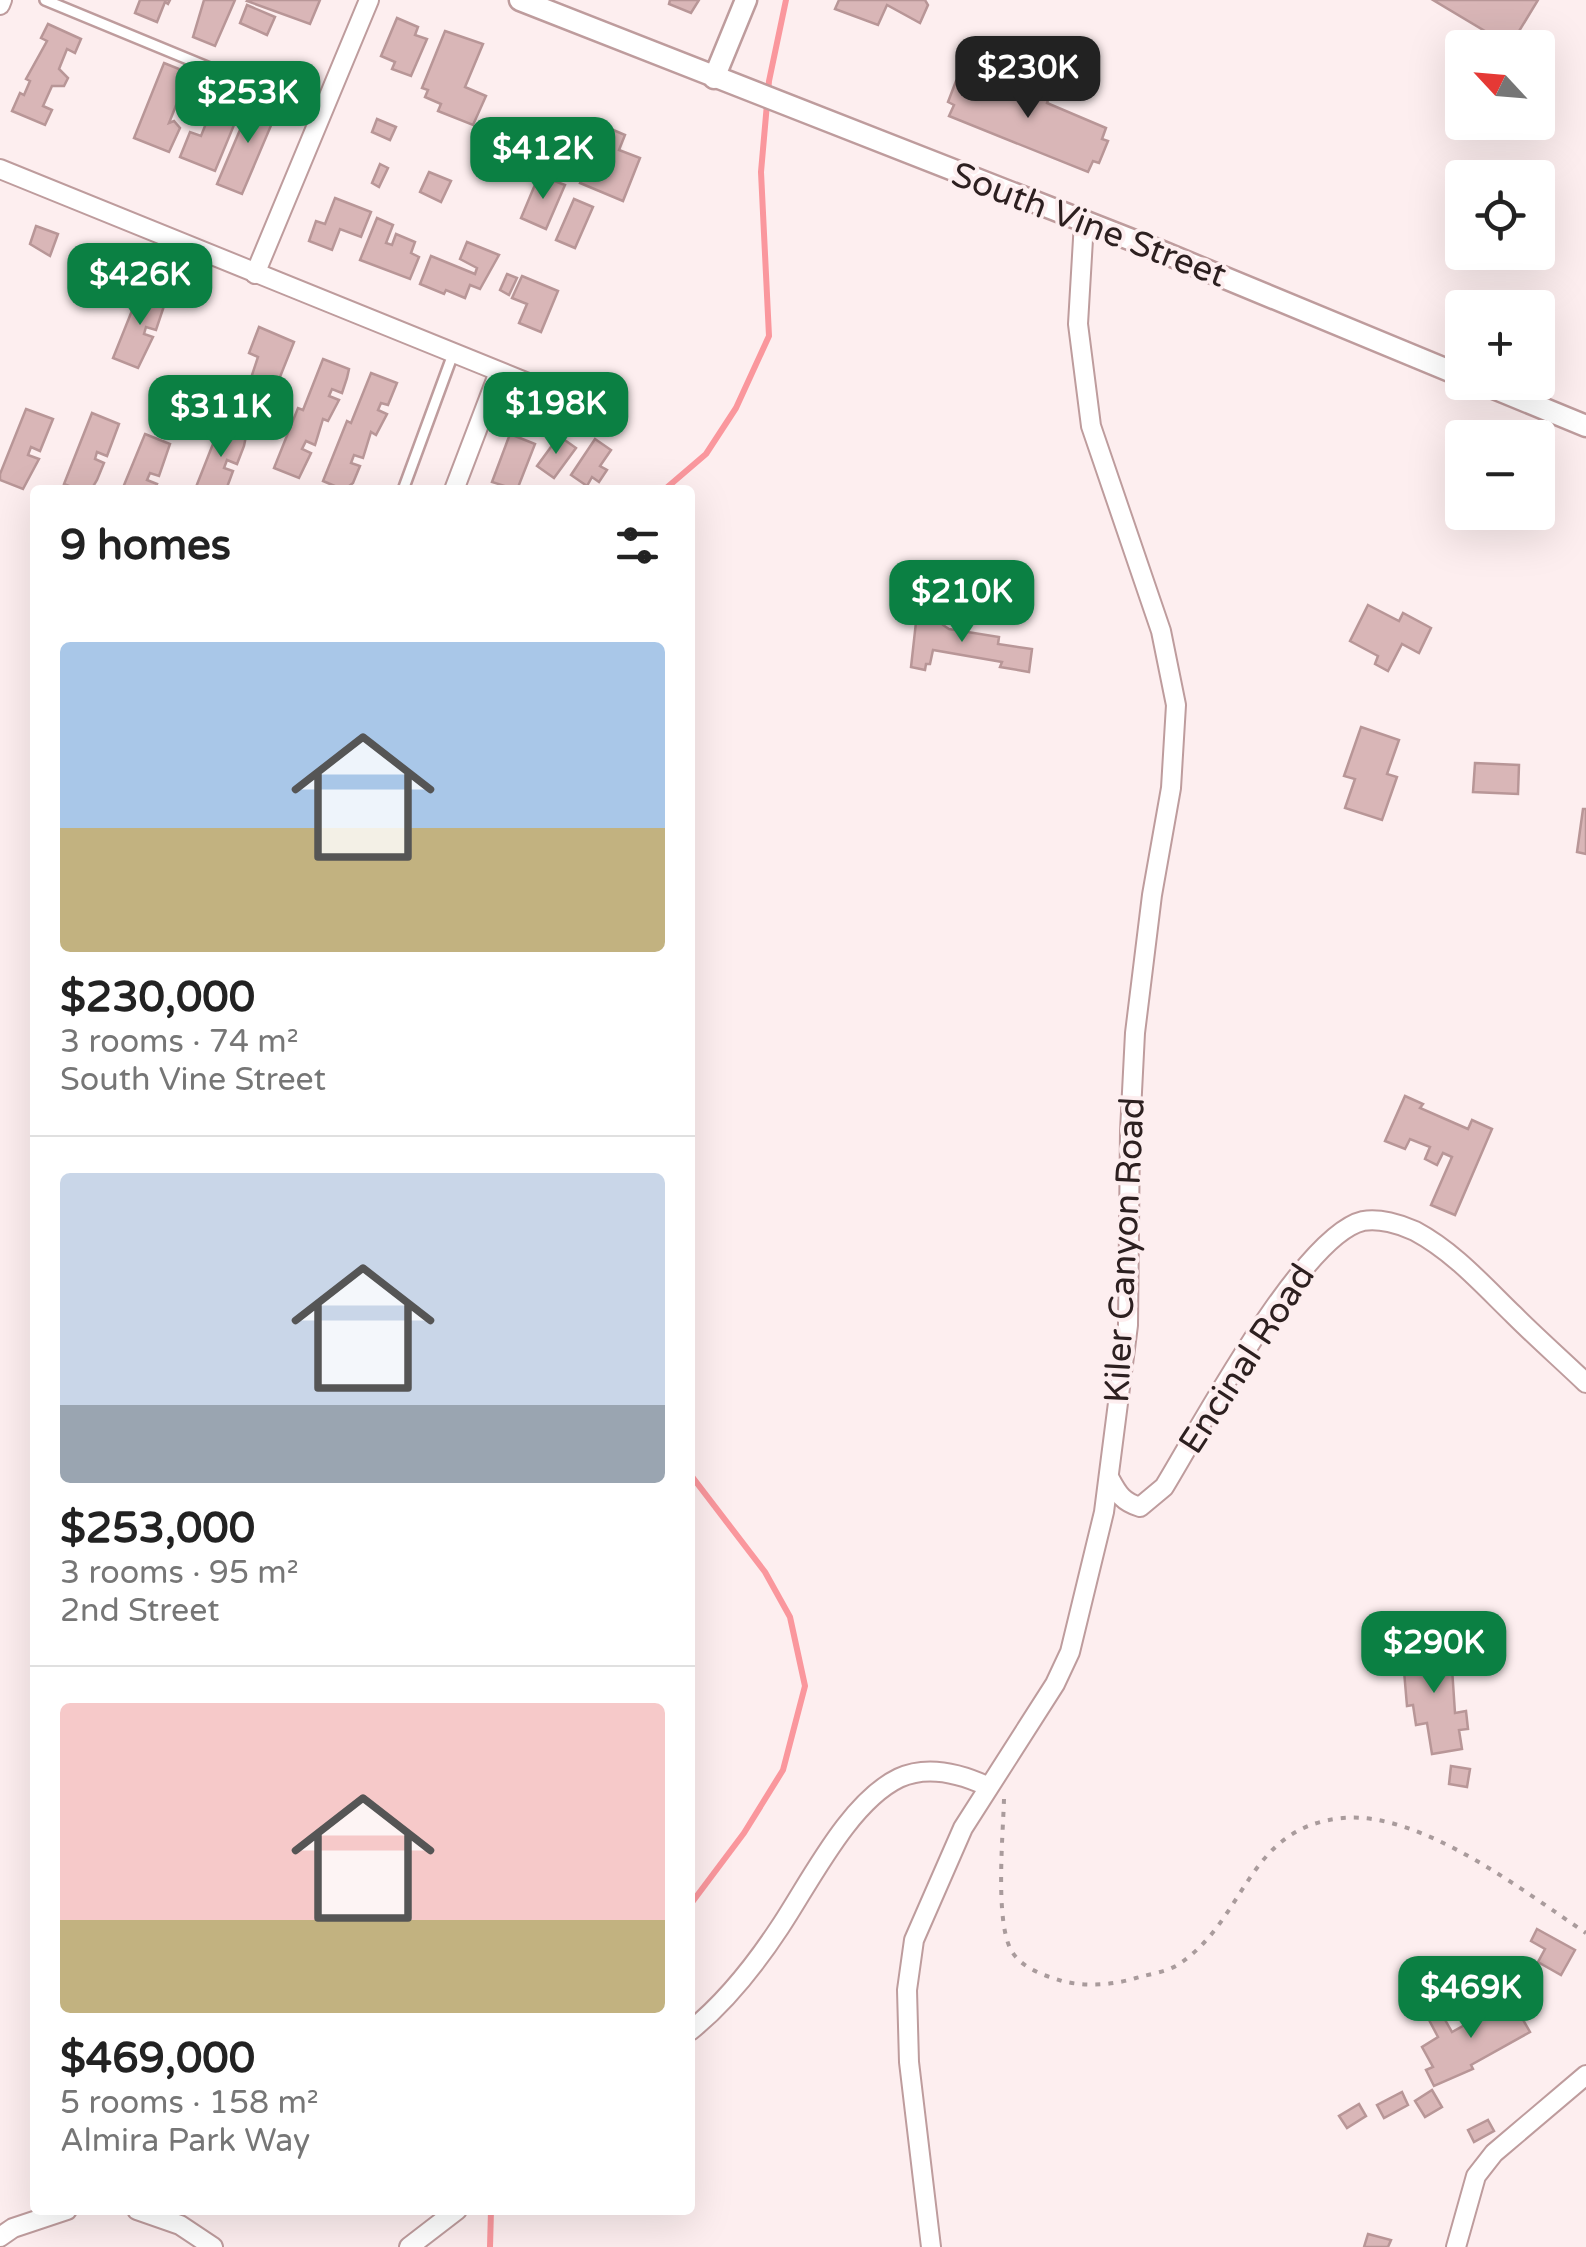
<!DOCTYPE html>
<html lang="en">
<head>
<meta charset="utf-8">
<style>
	:root { --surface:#fff; --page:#f2f2f2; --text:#222; --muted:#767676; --line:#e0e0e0; --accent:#0b8043 }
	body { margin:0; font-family:"Varela Round",sans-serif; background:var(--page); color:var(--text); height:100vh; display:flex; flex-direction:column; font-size:38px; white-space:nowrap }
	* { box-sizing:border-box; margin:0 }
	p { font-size:32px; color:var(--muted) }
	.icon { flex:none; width:55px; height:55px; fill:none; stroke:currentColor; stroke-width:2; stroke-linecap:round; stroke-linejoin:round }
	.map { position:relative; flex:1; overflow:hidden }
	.side { position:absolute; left:30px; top:485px; width:665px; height:1730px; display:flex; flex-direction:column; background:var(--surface); border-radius:10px; box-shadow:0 10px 40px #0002 }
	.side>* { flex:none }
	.needle { width:65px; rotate:296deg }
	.tools { position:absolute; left:1445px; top:30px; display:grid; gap:20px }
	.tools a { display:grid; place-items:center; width:110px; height:110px; border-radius:10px; background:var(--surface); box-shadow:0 10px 40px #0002; font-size:50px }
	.price { position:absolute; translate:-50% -85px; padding:0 22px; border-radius:20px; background:var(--accent); color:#fff; font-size:32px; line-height:65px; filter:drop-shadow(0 2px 5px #0008) }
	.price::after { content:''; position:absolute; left:50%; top:60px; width:30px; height:22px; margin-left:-15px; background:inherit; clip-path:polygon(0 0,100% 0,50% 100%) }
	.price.current { background:#222; color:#fff }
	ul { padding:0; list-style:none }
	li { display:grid; align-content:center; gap:20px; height:530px; padding:0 30px }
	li+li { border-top:2px solid var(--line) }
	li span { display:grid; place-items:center; height:310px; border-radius:10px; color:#555 }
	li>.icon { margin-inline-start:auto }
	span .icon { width:180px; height:180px; fill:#fffc; stroke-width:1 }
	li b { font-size:42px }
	h2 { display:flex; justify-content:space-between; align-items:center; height:120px; padding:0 30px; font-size:42px }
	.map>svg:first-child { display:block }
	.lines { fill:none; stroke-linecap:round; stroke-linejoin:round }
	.stream { stroke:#fa979d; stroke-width:6 }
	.building { fill:#d9b6b7; stroke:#b89697; stroke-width:2.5 }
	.service-casing { stroke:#be9c9d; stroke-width:14 }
	.minor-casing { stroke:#be9c9d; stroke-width:22 }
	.tertiary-casing { stroke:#be9c9d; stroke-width:25 }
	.path { stroke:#a99b9c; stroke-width:4; stroke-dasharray:5 8; stroke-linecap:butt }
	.service { stroke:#fff; stroke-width:9 }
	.minor { stroke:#fff; stroke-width:18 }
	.tertiary { stroke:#fff; stroke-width:20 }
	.labels { text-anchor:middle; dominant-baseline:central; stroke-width:8; stroke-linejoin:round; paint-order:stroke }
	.street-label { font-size:35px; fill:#2d2020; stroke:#fdeeef }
</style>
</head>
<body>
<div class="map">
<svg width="1586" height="2247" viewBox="0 0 1586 2247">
	<rect width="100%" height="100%" fill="#fdeeef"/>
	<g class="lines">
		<g class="stream">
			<path d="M664,490L706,454L736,408L769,336L761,172L769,81L786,0"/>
			<path d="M690,1474L765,1572L790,1617L805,1686L783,1770L744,1833L690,1905"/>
			<path d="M490,2247L491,2210"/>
		</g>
	</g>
	<g class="building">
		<path d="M140,0H170L168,4L165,2L157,22L135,13Z"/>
		<path d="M204,0H235L215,46L193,37Z"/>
		<path d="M320,0L310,24L247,1L248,0Z"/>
		<path d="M670,0H699L691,13L669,4Z"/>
		<path d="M839,0H925L928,5L920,23L887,5L878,25L835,9Z"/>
		<path d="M1433,0H1538L1510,46Z"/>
		<path d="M247,5L275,17L267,35L240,23Z"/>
		<path d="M397,18L418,27L415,35L427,39L411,76L392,69L395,62L381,56Z"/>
		<path d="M48,24L81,39L75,53L67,49L59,69L68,78L64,86H52L43,106L52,110L45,125L12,111L20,93L24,95L30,81L26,79L47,41L41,38Z"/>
		<path d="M445,31L483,44L465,87L486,96L473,125L438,111L441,104L425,97L428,90L422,88Z"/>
		<path d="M164,63L189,73L181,93L184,94L182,100L179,98L169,123L174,121L180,128L169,152L134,138Z"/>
		<path d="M967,71L1028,96L1029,92L1048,100L1047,103L1106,128L1102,139L1108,141L1099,163L1093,161L1088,172L949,116L954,105L948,102L956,81L962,83Z"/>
		<path d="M221,86L246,96L215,171L180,157L190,132L201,136Z"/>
		<path d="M253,99L278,109L242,194L217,184Z"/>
		<path d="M377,119L396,127L390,140L372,132Z"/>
		<path d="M604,126L625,135L619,150L640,158L623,201L580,183Z"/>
		<path d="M380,164L388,168L379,187L372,183Z"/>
		<path d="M429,172L451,181L441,202L420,192Z"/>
		<path d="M539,175L565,185L546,229L521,218Z"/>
		<path d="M335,198L371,212L361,237L340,229L332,250L309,241L316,221L325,224Z"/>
		<path d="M574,199L593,207L575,248L556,240Z"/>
		<path d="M377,218L393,225L386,243L392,245L396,234L415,242L411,253L419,257L410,279L360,260Z"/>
		<path d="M36,226L58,234L50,256L30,244Z"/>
		<path d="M467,242L499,255L480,289L470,285L465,298L446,290L444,294L420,284L431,256L475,274L477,268L460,259Z"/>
		<path d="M507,274L517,278L509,295L500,290Z"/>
		<path d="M522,276L558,291L541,332L519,323L527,304L512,298Z"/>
		<path d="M141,288L167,297L156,330L146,327L144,334L153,337L138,368L113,358Z"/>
		<path d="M259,327L294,342L276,387L251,378L258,357L249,353Z"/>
		<path d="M323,359L349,369L347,378L342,393L332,389L329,396L339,400L328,421L323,419L315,445L306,441L302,449L311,453L299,478L274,468L298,408L303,410Z"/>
		<path d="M371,373L397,383L388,405L381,403L378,410L387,414L376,435L371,432L363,458L354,455L351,463L360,466L353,483L344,490L323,481L347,421L351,423Z"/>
		<path d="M26,409L53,419L40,451L31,447L28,455L39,459L23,489L0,480V474Z"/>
		<path d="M92,413L119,424L107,456L97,452L95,459L104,463L97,480L91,490H79L64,484Z"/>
		<path d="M220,426L246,436L244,446L237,464L227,460L224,468L233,471L226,490H201L196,487Z"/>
		<path d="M145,434L170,444L159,476L150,473L147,480L157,484L154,490H122Z"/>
		<path d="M510,434L535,444L517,490L492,482Z"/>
		<path d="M559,436L576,448L554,478L537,466Z"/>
		<path d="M595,439L611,450L600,466L607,470L599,482L592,477L587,486L571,475Z"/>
		<path d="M1368,605L1399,621L1403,613L1431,628L1419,653L1402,644L1388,671L1375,664L1378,656L1350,641Z"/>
		<path d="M922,609L945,612L943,625L949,629L999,637L998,644L1032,649L1029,672L1000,667L1002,662L933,650L930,664H926L925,670L911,667L916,622L920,623Z"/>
		<path d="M1361,727L1399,740L1387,774L1397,777L1382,820L1345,808L1355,779L1344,776Z"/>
		<path d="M1475,763L1519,765L1518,794L1473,792Z"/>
		<path d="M1583,809H1586V854L1577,852Z"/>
		<path d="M1405,1096L1423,1104L1420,1108L1468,1129L1472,1120L1492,1129L1455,1215L1431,1205L1452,1157L1443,1153L1437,1165L1425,1159L1430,1147L1410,1139L1405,1149L1385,1141Z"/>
		<path d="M1442,1639L1447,1668H1452L1455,1713L1466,1711L1468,1729L1459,1730L1462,1749L1432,1754L1427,1723L1416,1725L1413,1705L1407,1706L1403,1659L1414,1657L1412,1644Z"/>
		<path d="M1451,1766L1470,1769L1467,1787L1449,1784Z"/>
		<path d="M1537,1929L1575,1950L1561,1975L1538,1962L1545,1949L1531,1941Z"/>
		<path d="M1511,1999L1530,2032L1471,2065L1473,2069L1434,2086L1426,2070L1433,2067L1422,2047L1438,2037L1428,2018L1440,2011L1452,2032Z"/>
		<path d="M1432,2090L1442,2107L1425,2117L1415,2101Z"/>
		<path d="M1402,2092L1408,2105L1384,2118L1377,2105Z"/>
		<path d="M1359,2104L1366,2116L1347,2128L1339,2116Z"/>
		<path d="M1488,2120L1494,2131L1474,2142L1468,2130Z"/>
		<path d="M1368,2234L1391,2240L1388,2247H1364Z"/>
	</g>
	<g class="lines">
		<defs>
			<g id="service">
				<path d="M45,0L321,114"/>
				<path d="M403,490L453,354"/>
			</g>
			<g id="minor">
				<path d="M0,5L2,0"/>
				<path d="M0,169L560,396"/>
				<path d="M255,274L369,0"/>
				<path d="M454,490L499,372"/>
				<path d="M1110,1479C1118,1494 1123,1502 1140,1507L1164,1487C1199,1430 1302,1235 1363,1221C1379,1218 1400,1224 1415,1231C1454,1252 1482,1284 1514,1315C1537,1338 1562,1360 1586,1383"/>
				<path d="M690,2031C726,2002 755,1965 780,1927C810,1882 849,1802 899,1778C927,1765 961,1774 987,1786"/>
				<path d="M137,2210L180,2225L213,2247"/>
				<path d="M0,2237L13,2228L67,2210"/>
				<path d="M409,2247L457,2210"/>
				<path d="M931,2247L909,2062L907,1990L914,1940L963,1828L1055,1684L1070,1652L1104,1512L1128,1325L1130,1131L1135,1033L1152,895L1171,788L1176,705L1161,631L1091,426L1078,324L1084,222"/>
				<path d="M1456,2247L1476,2176L1494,2153L1586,2075"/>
			</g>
			<g id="tertiary">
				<path d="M520,0L1160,251L1462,376"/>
				<path d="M714,78L746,0"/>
				<path d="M1479,382L1586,426"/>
			</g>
		</defs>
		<use href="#service" class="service-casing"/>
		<use href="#minor" class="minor-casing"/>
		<use href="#tertiary" class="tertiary-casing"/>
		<path class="path" d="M1004,1799C1003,1836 995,1920 1011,1950C1021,1968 1043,1975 1062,1981C1086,1987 1113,1985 1136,1978C1150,1974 1167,1972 1179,1964C1247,1919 1246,1827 1343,1818C1421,1811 1523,1891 1586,1933"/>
		<use href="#service" class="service"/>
		<use href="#minor" class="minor"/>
		<use href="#tertiary" class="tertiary"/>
	</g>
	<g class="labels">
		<g class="street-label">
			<text transform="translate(1089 225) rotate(21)">South Vine Street</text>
			<text transform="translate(1125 1250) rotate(-87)">Kiler Canyon Road</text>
			<text transform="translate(1247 1359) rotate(-57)">Encinal Road</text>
		</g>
	</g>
</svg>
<div class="tools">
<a><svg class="needle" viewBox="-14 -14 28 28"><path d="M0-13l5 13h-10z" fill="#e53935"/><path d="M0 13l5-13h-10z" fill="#767676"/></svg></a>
<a><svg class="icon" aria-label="locate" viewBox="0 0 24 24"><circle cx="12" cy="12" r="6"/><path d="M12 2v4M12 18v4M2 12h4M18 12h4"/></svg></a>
<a>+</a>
<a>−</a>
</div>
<b class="price current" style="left:1028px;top:121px">$230K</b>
<b class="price" style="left:248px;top:146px">$253K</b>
<b class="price" style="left:543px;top:202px">$412K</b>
<b class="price" style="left:140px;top:328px">$426K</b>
<b class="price" style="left:556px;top:457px">$198K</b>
<b class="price" style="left:221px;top:460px">$311K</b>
<b class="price" style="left:962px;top:645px">$210K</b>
<b class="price" style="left:1434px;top:1696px">$290K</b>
<b class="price" style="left:1471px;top:2041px">$469K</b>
<section class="side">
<h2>9 homes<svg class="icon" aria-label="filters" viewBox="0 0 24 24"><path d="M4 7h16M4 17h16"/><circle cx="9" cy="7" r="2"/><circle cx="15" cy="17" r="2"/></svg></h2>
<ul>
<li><span style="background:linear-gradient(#a9c7e8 60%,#c2b280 0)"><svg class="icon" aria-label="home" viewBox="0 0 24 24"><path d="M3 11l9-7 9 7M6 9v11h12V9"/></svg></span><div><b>$230,000</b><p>3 rooms · 74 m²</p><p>South Vine Street</p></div></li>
<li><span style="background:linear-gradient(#c9d6e8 75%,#9aa5b1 0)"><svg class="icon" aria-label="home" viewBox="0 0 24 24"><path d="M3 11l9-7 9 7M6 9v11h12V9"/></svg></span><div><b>$253,000</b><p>3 rooms · 95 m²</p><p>2nd Street</p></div></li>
<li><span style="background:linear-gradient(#f6c9c9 70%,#c2b280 0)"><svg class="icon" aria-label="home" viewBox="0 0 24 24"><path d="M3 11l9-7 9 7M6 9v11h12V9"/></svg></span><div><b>$469,000</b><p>5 rooms · 158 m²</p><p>Almira Park Way</p></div></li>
</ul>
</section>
</div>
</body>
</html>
